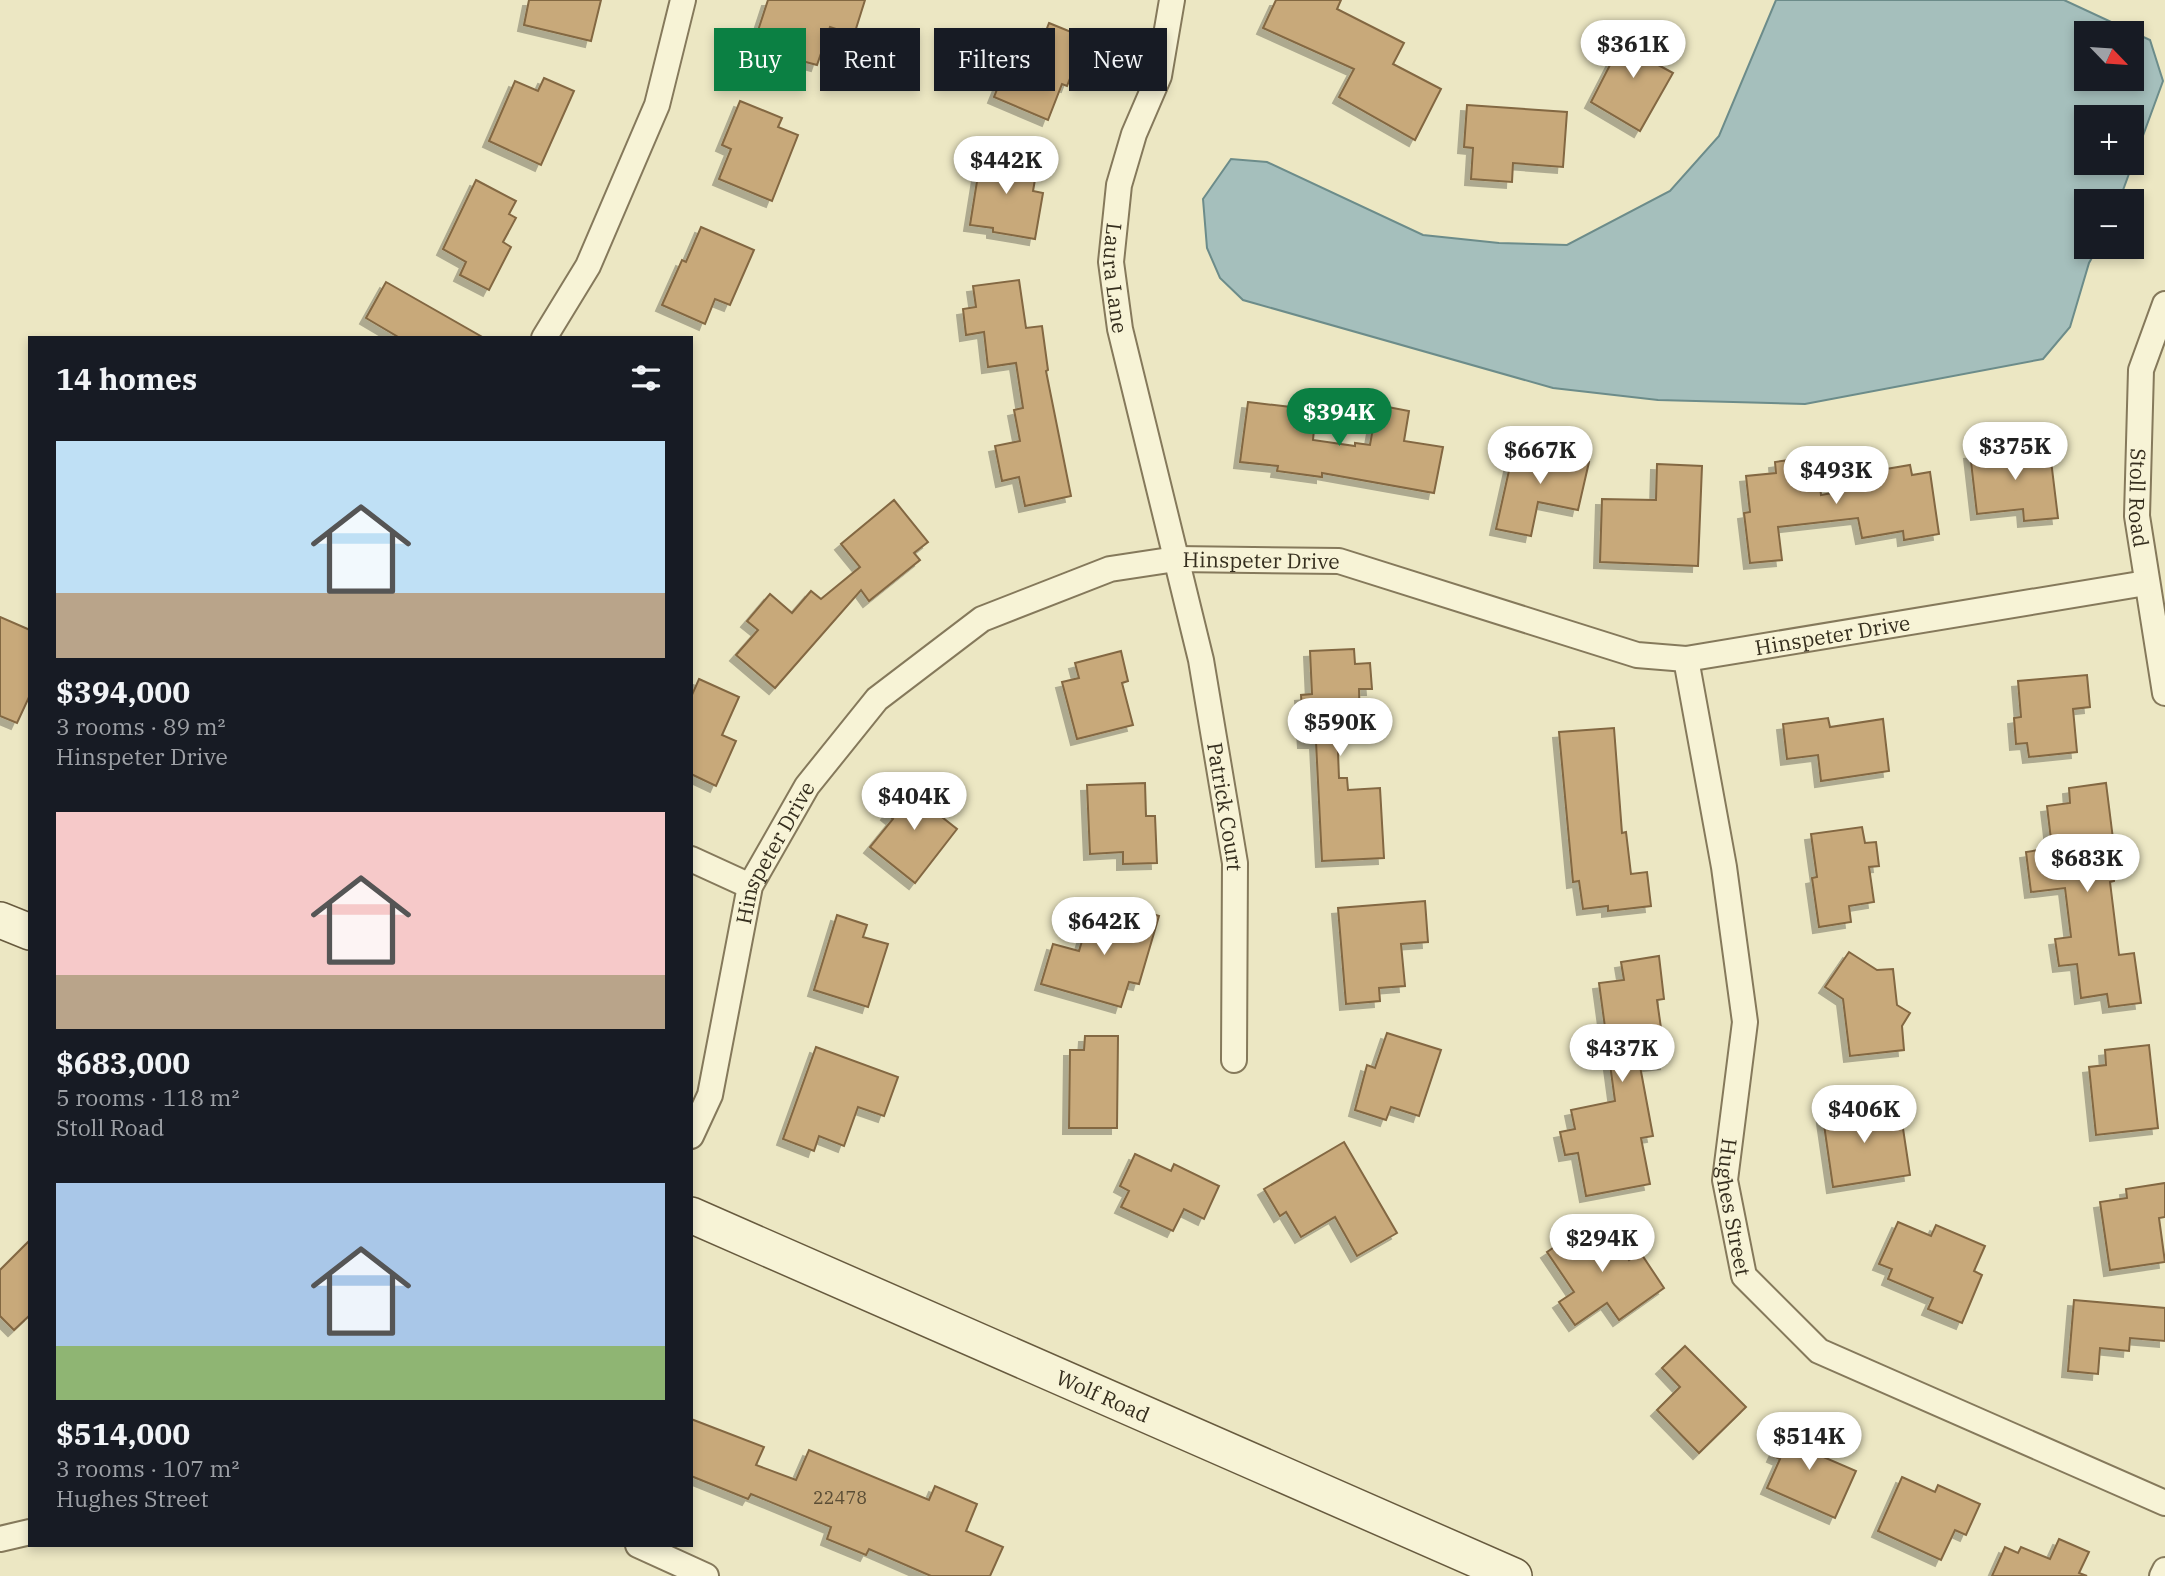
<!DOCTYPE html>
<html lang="en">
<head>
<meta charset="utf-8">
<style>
	:root { --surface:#171b24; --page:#20242c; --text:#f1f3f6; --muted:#9ea1a6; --accent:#0b8043 }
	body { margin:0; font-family:"IBM Plex Serif",serif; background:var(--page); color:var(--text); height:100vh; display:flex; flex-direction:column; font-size:26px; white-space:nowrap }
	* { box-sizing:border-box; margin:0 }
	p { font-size:23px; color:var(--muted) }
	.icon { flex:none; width:38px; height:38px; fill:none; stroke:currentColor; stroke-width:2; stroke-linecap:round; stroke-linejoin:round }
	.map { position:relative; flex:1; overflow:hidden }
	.details { position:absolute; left:28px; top:336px; width:665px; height:1211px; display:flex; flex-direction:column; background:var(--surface); border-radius:0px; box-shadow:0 4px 10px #0003 }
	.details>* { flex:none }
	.guide { position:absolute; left:714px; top:28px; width:665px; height:63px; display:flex; gap:14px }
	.needle { width:46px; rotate:115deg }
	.tools { position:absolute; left:2074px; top:21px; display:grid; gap:14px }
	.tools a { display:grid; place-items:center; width:70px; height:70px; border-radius:0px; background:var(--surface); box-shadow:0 4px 10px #0003; font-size:35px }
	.price { position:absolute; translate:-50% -60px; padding:0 16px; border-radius:24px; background:#fff; color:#222; font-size:23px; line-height:46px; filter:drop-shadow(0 2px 4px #0008) }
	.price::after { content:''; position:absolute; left:50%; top:42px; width:21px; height:16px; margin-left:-10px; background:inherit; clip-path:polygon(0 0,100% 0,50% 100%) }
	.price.on { background:var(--accent); color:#fff }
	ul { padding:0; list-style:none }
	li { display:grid; align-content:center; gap:14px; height:371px; padding:0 28px }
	li span { display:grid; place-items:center; height:217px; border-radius:0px; color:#555 }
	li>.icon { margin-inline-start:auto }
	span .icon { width:126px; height:126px; fill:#fffc; stroke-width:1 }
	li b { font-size:30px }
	h2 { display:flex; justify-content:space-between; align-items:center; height:84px; padding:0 28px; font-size:30px }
	.chip { padding:0 24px; border-radius:0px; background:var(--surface); box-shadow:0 4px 10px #0003; font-size:24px; line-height:63px }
	.chip.on { background:var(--accent); color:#fff }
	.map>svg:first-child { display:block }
	.water { fill:#a5bfbc; stroke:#6c8c8a; stroke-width:2; fill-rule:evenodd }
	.building { fill:#c8a97a; stroke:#836742; stroke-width:2; filter:url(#shadow) }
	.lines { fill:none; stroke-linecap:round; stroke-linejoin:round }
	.street-casing { stroke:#85795b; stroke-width:28 }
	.secondary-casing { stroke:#675a3e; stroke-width:38 }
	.street { stroke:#f7f3d6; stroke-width:24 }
	.secondary { stroke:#f7f3d6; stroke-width:35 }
	.labels { text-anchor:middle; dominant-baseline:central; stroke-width:5; stroke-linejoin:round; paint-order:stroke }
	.number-label { font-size:18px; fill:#5a4d35 }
	.street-label { font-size:21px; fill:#352e1e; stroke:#f4f0d2 }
</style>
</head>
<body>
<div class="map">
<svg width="2165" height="1576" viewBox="0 0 2165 1576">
	<defs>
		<filter id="shadow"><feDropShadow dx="-6" dy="6" stdDeviation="0" flood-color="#0004"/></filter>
	</defs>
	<rect width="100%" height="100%" fill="#ece7c3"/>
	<path class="water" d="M1776,0H2064L2150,40L2163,81L2119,201H2086V247H2098L2089,263L2070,327L2043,359L1805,404L1658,400L1553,388L1243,300L1220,278L1207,248L1203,199L1231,159L1267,162L1423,235L1499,243L1567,245L1670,191L1719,136ZM2086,33H2132V79H2086ZM2086,117H2132V163H2086Z"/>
	<g class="building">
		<path d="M529,0H601L591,41L524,25Z"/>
		<path d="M768,0H865L854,35L830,27L817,65L802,61L797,77L748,61Z"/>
		<path d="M1276,0H1341L1337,9L1404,43L1393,64L1441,89L1415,140L1339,97L1354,69L1263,28Z"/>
		<path d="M1049,23L1086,38L1067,86L1062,84L1048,120L994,97L1017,40L1039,49Z"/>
		<path d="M1631,24L1662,42L1651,61L1673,73L1640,131L1591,102Z"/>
		<path d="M544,78L574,91L541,165L489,141L515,81L538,91Z"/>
		<path d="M740,101L782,118L778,127L798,135L772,201L719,179L731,149L722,145Z"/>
		<path d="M1467,105L1567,112L1563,167L1513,163L1512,182L1471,179L1473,148L1464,147Z"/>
		<path d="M982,150L1028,157L1025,172L1036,174L1033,191L1043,193L1035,239L993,232V228L970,225Z"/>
		<path d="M476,180L516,201L509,214L516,218L503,242L511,247L489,290L460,275L466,262L443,249Z"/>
		<path d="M701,227L754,250L730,305L715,299L705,324L662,305L682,260L686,262Z"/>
		<path d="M1019,280L1026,328L1042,326L1048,370L1046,371L1071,496L1025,506L1019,477L1002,481L995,446L1020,441L1014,410L1023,408L1016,363L988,367L984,332L966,335L963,309L976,307L973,286Z"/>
		<path d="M386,282L484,338H400L366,318Z"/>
		<path d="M1248,402L1316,410L1313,440L1355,446V443L1370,445L1377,405L1409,411L1404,441L1443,447L1434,493L1322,473V477L1277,471L1278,466L1240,462Z"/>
		<path d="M1546,444L1573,449L1571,459L1589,462L1578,510L1538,502L1531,536L1496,529L1514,448L1543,455Z"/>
		<path d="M2049,444L2058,518L2024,521L2023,509L1977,514L1970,453Z"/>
		<path d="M1797,459L1798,470L1818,468L1821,495L1870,486L1868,472L1910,465L1912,475L1930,472L1939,534L1904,540L1903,531L1862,538L1858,518L1778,527L1782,560L1750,563L1744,513L1750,512L1746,476L1776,473L1775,462Z"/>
		<path d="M1657,464L1702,466L1698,566L1600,562L1602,499L1656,500Z"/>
		<path d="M894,500L928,542L914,553L920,560L869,601L861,590L775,688L736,655L758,630L747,621L770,594L792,613L811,591L821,599L860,567L841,544Z"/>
		<path d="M0,617L30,630V695L17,723L0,716Z"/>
		<path d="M1354,649L1355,664L1370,663L1372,689H1359L1360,726L1337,727L1339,778H1347L1348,790L1380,788L1384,858L1322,861L1316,742H1304L1301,695L1312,694L1310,651Z"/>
		<path d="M1121,651L1128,681L1122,683L1133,725L1077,739L1062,682L1079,678L1075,663Z"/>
		<path d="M2087,675L2090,707L2073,709L2077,752L2029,757L2027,743L2016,744L2014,718L2021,717L2018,681Z"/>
		<path d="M699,679L739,697L722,735L736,741L716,786L691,774V697Z"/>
		<path d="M1828,718L1830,727L1883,719L1889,771L1821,781L1818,755L1787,759L1783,724Z"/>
		<path d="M1614,728L1622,833L1626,832L1631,874L1647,872L1651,906L1608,911V906L1583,909L1579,881L1573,882L1559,732Z"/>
		<path d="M914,779L941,800L933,810L957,829L915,883L870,847L893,819L887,814Z"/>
		<path d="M1145,783L1146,816H1155L1157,863L1123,864V852L1090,854L1087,785Z"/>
		<path d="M2106,783L2115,855L2111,856L2114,881L2110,882L2119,955L2134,953L2141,1003L2109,1007L2107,994L2081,998L2077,964L2059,966L2055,939L2071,937L2065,888L2031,892L2026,852L2052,848L2047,806L2070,803L2069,788Z"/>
		<path d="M1862,827L1865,843L1876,842L1879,866L1869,867L1874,902L1849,906L1851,922L1819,927L1812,878L1817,877L1811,834Z"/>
		<path d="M1425,901L1428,942L1401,944L1405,986L1379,988L1380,1001L1346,1004L1338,908Z"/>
		<path d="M1121,905L1159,916L1139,984L1129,982L1121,1007L1041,984L1053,944L1079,951L1091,911L1117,919Z"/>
		<path d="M837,915L867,925L863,937L888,944L868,1007L814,990Z"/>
		<path d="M1849,952L1877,970L1893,969L1897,1005L1910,1013L1902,1026L1904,1050L1850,1056L1843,999L1825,987Z"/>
		<path d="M1659,956L1664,999L1657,1000L1666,1063L1640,1066L1653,1136L1641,1138L1650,1184L1586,1196L1578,1153L1565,1155L1560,1132L1575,1129L1571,1110L1615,1101L1599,983L1624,980L1621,962Z"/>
		<path d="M1387,1033L1441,1050L1419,1116L1391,1107L1386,1120L1355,1110L1367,1065L1375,1068Z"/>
		<path d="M1085,1036H1118L1117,1128H1069L1070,1050H1084Z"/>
		<path d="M2149,1045L2158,1128L2096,1135L2089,1067L2106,1065L2105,1050Z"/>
		<path d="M816,1047L898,1077L884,1116L858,1107L844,1146L819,1136L814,1151L783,1139Z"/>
		<path d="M1876,1103L1879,1118L1901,1115L1910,1175L1833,1187L1822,1111Z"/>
		<path d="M1344,1142L1397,1233L1357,1256L1335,1217L1301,1237L1286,1212L1280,1216L1264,1189Z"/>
		<path d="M1135,1154L1171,1171L1174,1164L1219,1186L1204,1219L1184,1209L1173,1231L1121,1207L1129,1191L1120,1186Z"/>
		<path d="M2165,1183V1217L2159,1218L2165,1262L2110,1270L2100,1202L2127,1198L2126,1189Z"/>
		<path d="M1599,1217L1629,1260L1640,1252L1664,1288L1619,1320L1607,1303L1575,1325L1559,1302L1574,1292L1547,1252Z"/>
		<path d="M1898,1222L1931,1236L1936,1225L1985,1246L1974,1271L1982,1275L1962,1323L1928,1309L1933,1298L1888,1279L1892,1269L1879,1264Z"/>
		<path d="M30,1240V1315L14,1330L0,1316V1270Z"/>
		<path d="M2074,1300L2165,1308V1341L2130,1338L2129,1351L2100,1348L2098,1374L2068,1371Z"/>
		<path d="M1685,1346L1746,1407L1699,1453L1657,1410L1680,1387L1662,1368Z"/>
		<path d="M691,1419L764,1447L756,1465L796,1480L809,1450L929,1500L935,1486L977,1504L966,1531L1003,1547L990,1576H931L869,1549L866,1555L827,1539L831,1527L751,1494L748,1499L691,1476Z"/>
		<path d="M1788,1423L1828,1440L1821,1456L1856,1471L1835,1518L1767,1488L1780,1459L1773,1456Z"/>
		<path d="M1902,1477L1935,1492L1938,1485L1980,1504L1966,1535L1955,1530L1941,1560L1878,1531Z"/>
		<path d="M2059,1539L2089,1552L2079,1573L2087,1576H1992L2005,1547L2018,1553L2021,1547L2050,1559Z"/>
	</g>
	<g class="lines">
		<defs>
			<g id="street">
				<path id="s1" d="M1172,0L1159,76L1134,134L1119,185L1111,262L1120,329L1201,660L1235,863L1234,1060"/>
				<path id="s2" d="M2165,304L2141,370L2137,516L2165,693"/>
				<path d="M544,338L588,266L657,105L683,0"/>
				<path id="s3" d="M1686,659L1724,867L1745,1022L1725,1180L1744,1276L1819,1351L2165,1503"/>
				<path d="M691,859L750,886"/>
				<path id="s4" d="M691,1136L710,1095L750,886L807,786L877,699L982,619L1110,569L1176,559L1339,561L1637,655L1686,659L2146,583"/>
				<path d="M0,1539L30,1532"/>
				<path d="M638,1545L706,1576"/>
				<path d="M2162,1576L2165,1570"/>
			</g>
			<g id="secondary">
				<path d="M0,920L30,932"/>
				<path id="s5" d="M691,1215L1514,1576"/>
			</g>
		</defs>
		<use href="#street" class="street-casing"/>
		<use href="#secondary" class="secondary-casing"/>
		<use href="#street" class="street"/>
		<use href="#secondary" class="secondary"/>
	</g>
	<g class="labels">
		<g class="number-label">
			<text x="840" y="1497">22478</text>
		</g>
		<g class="street-label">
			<text stroke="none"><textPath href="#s1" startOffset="287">Laura Lane</textPath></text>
			<text stroke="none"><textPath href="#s2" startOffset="198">Stoll Road</textPath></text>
			<text stroke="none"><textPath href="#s4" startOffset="906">Hinspeter Drive</textPath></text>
			<text stroke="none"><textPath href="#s4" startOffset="1494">Hinspeter Drive</textPath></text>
			<text stroke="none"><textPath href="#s1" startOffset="828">Patrick Court</textPath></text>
			<text stroke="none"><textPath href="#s4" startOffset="298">Hinspeter Drive</textPath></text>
			<text stroke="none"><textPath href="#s3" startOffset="555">Hughes Street</textPath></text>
			<text stroke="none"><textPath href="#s5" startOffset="450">Wolf Road</textPath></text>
		</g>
	</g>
</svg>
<div class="tools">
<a><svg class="needle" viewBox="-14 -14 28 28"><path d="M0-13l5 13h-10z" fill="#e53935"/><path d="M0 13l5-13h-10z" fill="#9ea1a6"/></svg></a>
<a>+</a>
<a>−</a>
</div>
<b class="price" style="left:1633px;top:80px">$361K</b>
<b class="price" style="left:1006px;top:196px">$442K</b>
<b class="price on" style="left:1339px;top:448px">$394K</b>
<b class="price" style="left:2015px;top:482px">$375K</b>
<b class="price" style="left:1540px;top:486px">$667K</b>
<b class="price" style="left:1836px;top:506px">$493K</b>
<b class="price" style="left:1340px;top:758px">$590K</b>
<b class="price" style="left:914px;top:832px">$404K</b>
<b class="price" style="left:2087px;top:894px">$683K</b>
<b class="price" style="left:1104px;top:957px">$642K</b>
<b class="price" style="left:1622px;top:1084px">$437K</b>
<b class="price" style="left:1864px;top:1145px">$406K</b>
<b class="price" style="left:1602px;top:1274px">$294K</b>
<b class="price" style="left:1809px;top:1472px">$514K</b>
<div class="guide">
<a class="chip on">Buy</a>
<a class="chip">Rent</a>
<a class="chip">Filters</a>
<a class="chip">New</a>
</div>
<section class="details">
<h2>14 homes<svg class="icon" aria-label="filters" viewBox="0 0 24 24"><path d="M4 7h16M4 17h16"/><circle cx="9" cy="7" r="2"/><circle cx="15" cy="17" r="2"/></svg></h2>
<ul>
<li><span style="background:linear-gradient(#bfe0f5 70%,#b9a48a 0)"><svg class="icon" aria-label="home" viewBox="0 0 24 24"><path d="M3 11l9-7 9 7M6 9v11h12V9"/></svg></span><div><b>$394,000</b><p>3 rooms · 89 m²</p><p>Hinspeter Drive</p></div></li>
<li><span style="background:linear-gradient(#f6c9c9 75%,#b9a48a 0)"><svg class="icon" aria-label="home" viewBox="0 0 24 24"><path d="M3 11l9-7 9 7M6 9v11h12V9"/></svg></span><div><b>$683,000</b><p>5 rooms · 118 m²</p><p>Stoll Road</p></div></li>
<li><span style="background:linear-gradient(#a9c7e8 75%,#8fb573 0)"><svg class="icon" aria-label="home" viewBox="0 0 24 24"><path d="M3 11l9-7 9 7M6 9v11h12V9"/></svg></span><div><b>$514,000</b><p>3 rooms · 107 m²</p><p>Hughes Street</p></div></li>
</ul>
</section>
</div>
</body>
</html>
